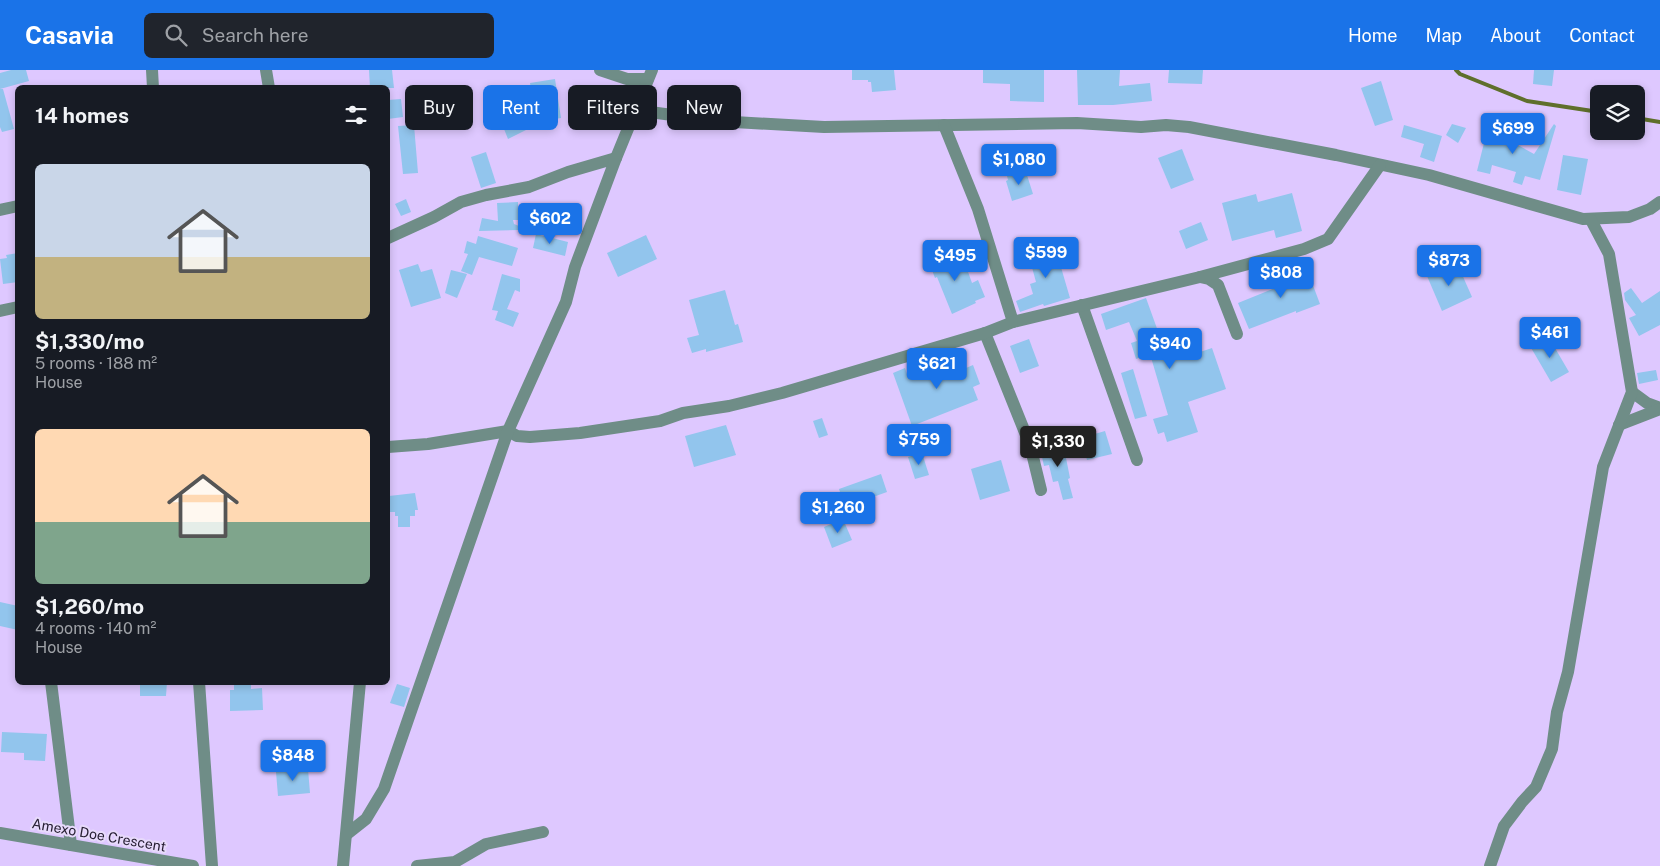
<!DOCTYPE html>
<html lang="en">
<head>
<meta charset="utf-8">
<style>
	:root { --surface:#171b24; --page:#20242c; --text:#f1f3f6; --muted:#9ea1a6; --accent:#1a73e8 }
	body { margin:0; font-family:"Public Sans",sans-serif; background:var(--page); color:var(--text); height:100vh; display:flex; flex-direction:column; font-size:19px; white-space:nowrap }
	* { box-sizing:border-box; margin:0 }
	p { font-size:16px; color:var(--muted) }
	.icon { flex:none; width:28px; height:28px; fill:none; stroke:currentColor; stroke-width:2; stroke-linecap:round; stroke-linejoin:round }
	.map { position:relative; flex:1; overflow:hidden }
	.sheet { position:absolute; left:15px; top:15px; width:375px; height:600px; display:flex; flex-direction:column; background:var(--surface); border-radius:8px; box-shadow:0 2px 8px #0003 }
	.sheet>* { flex:none }
	.top-card { position:absolute; left:405px; top:15px; width:475px; height:45px; display:flex; gap:10px }
	.tools { position:absolute; left:1590px; top:15px; display:grid; gap:10px }
	.tools a { display:grid; place-items:center; width:55px; height:55px; border-radius:8px; background:var(--surface); box-shadow:0 2px 8px #0003; font-size:25px }
	.price { position:absolute; translate:-50% -42px; padding:0 11px; border-radius:5px; background:var(--accent); color:#fff; font-size:16px; line-height:32px; filter:drop-shadow(0 1px 2px #0008) }
	.price::after { content:''; position:absolute; left:50%; top:30px; width:15px; height:11px; margin-left:-8px; background:inherit; clip-path:polygon(0 0,100% 0,50% 100%) }
	.price.on { background:#222; color:#fff }
	ul { padding:0; list-style:none }
	li { display:grid; align-content:center; gap:10px; height:265px; padding:0 20px }
	li span { display:grid; place-items:center; height:155px; border-radius:8px; color:#555 }
	li>.icon { margin-inline-start:auto }
	span .icon { width:90px; height:90px; fill:#fffc; stroke-width:1 }
	li b { font-size:21px }
	h2 { display:flex; justify-content:space-between; align-items:center; height:60px; padding:0 20px; font-size:21px }
	.chip { padding:0 18px; border-radius:8px; background:var(--surface); box-shadow:0 2px 8px #0003; font-size:18px; line-height:45px }
	.chip.on { background:var(--accent); color:#fff }
	header { display:flex; align-items:center; gap:30px; box-sizing:border-box; height:70px; padding:0 25px; background:var(--accent); color:#fff }
	header strong { font-size:24px }
	nav { display:flex; gap:28px; margin-inline-start:auto; font-size:18px }
	.search { width:350px; height:45px; background:var(--page); display:flex; align-items:center; gap:12px; box-sizing:border-box; padding:0 18px; border-radius:8px; color:var(--muted); font-size:19px }
	.map>svg:first-child { display:block }
	.lines { fill:none; stroke-linecap:round; stroke-linejoin:round }
	.stream { stroke:#5f6f2c; stroke-width:4 }
	.building { fill:#92c5ed }
	.minor { stroke:#6f8d87; stroke-width:12 }
	.labels { text-anchor:middle; dominant-baseline:central; stroke-width:4; stroke-linejoin:round; paint-order:stroke }
	.street-label { font-size:14px; fill:#282034; stroke:#e7dafb }
</style>
</head>
<body>
<header>
<strong>Casavia</strong>
<div class="search"><svg class="icon" aria-label="search" viewBox="0 0 24 24"><circle cx="10" cy="10" r="6"/><path d="M15 15l6 6"/></svg>Search here</div>
<nav><a>Home</a><a>Map</a><a>About</a><a>Contact</a></nav>
</header>
<div class="map">
<svg width="1660" height="796" viewBox="0 0 1660 796">
	<rect width="100%" height="100%" fill="#dec8ff"/>
	<g class="lines">
		<g class="stream">
			<path d="M1456,0L1460,4L1527,31L1599,42"/>
			<path d="M1636,48L1660,52"/>
		</g>
	</g>
	<g class="building">
		<path d="M11,0H26L29,11L0,19V3Z"/>
		<path d="M369,0H392L394,18H370Z"/>
		<path d="M852,0H894L896,20L872,22L871,12H868V10H852Z"/>
		<path d="M983,0H1044V32L1010,31V14L983,13Z"/>
		<path d="M1077,0H1120L1119,16L1150,13L1152,31L1113,35H1078Z"/>
		<path d="M1169,0H1203L1202,14L1168,13Z"/>
		<path d="M1534,0H1554L1552,16L1533,14Z"/>
		<path d="M555,9L561,48L537,52L530,13Z"/>
		<path d="M1381,11L1393,50L1375,56L1361,18Z"/>
		<path d="M673,18L688,23L684,33L670,29Z"/>
		<path d="M0,19H3L14,59L2,62L0,57Z"/>
		<path d="M601,19L604,59L590,60L587,20Z"/>
		<path d="M401,29L403,47L388,49V30Z"/>
		<path d="M524,50L528,59L508,69L504,59Z"/>
		<path d="M1452,54L1466,58L1458,73L1446,65Z"/>
		<path d="M1488,54L1508,61L1505,68L1534,84L1554,54L1556,56L1540,110L1525,106L1522,115L1513,112L1516,102L1492,95L1490,104L1477,101L1485,69L1484,65Z"/>
		<path d="M414,55L418,103L403,104L398,56Z"/>
		<path d="M1404,55L1442,66L1434,92L1420,87L1424,74L1401,67Z"/>
		<path d="M1182,79L1194,110L1171,119L1158,88Z"/>
		<path d="M486,82L496,113L481,118L471,87Z"/>
		<path d="M1563,85L1588,89L1581,125L1557,120Z"/>
		<path d="M1019,102L1020,107L1027,105L1033,124L1012,131L1006,111L1008,110L1007,106Z"/>
		<path d="M1292,123L1302,161L1276,168L1274,160L1232,171L1222,133L1256,124L1258,132Z"/>
		<path d="M406,129L411,142L401,146L395,134Z"/>
		<path d="M518,132V150H513L514,154L519,156V160L479,161L482,148L498,151L497,133Z"/>
		<path d="M1201,152L1208,170L1186,179L1179,161Z"/>
		<path d="M536,164L568,172L565,186L533,178Z"/>
		<path d="M646,165L657,189L618,207L607,183Z"/>
		<path d="M478,166L518,178L512,196L479,187L472,205L461,201L468,184L464,183L467,171L476,174Z"/>
		<path d="M1053,170L1070,228L1044,236L1043,234L1020,242L1016,231L1033,224L1030,214L1036,212L1030,190L1036,188L1032,177Z"/>
		<path d="M952,178L960,202L967,199L972,213L978,210L985,227L975,231L976,233L952,244L937,207L935,208L927,187Z"/>
		<path d="M18,183V212L3,214L0,189L7,188L6,185Z"/>
		<path d="M1457,193L1472,227L1442,241L1427,206Z"/>
		<path d="M418,194L421,202L432,199L441,228L411,237L399,200Z"/>
		<path d="M1305,194L1320,234L1296,243V241L1249,259L1238,233L1285,214L1281,203Z"/>
		<path d="M451,200L467,204L457,228L445,223Z"/>
		<path d="M502,204L520,209V222L515,220L507,239L519,243L513,257L495,250L498,241L492,240Z"/>
		<path d="M1631,218L1642,233L1660,221V255L1639,266L1629,248L1636,245L1625,230L1624,223Z"/>
		<path d="M725,220L735,255L738,254L743,272L706,282V279L692,283L687,268L699,265L689,230Z"/>
		<path d="M1146,228L1168,289L1172,288L1173,291L1212,278L1226,319L1188,332L1198,362L1167,372L1164,362L1158,364L1153,349L1168,345L1150,284L1136,289L1131,273L1137,271L1129,252L1106,260L1101,244Z"/>
		<path d="M1548,266L1569,302L1551,312L1530,276Z"/>
		<path d="M1029,269L1039,296L1020,303L1010,276Z"/>
		<path d="M962,288L966,298L973,295L980,314L973,317L978,330L912,356L893,303L905,298L908,307Z"/>
		<path d="M1133,299L1147,346L1135,349L1121,303Z"/>
		<path d="M1656,300L1658,310L1639,314L1637,303Z"/>
		<path d="M822,348L828,365L819,368L813,351Z"/>
		<path d="M726,355L736,385L694,397L685,366Z"/>
		<path d="M1105,361L1112,384L1087,390L1081,368Z"/>
		<path d="M1063,373L1070,408L1068,409L1073,428L1063,430L1058,411L1053,412L1049,395L1044,396L1040,378Z"/>
		<path d="M922,383L929,405L915,409L908,387Z"/>
		<path d="M1001,390L1010,421L980,430L971,399Z"/>
		<path d="M881,404L887,422L845,437L839,419Z"/>
		<path d="M415,423L418,440H415V446H410V457H398V446H395V442H389V426Z"/>
		<path d="M843,449L852,470L832,478L824,457Z"/>
		<path d="M0,532L18,536V560L0,556Z"/>
		<path d="M140,612H167L166,626H140Z"/>
		<path d="M234,612H251V619L262,618L263,640L230,641V620H234Z"/>
		<path d="M397,614L410,618L404,637L390,633Z"/>
		<path d="M2,662L47,664L45,691L24,690V683L1,682Z"/>
		<path d="M308,699L310,723L278,726L276,702Z"/>
	</g>
	<g class="lines">
		<g class="minor">
			<path d="M152,0L153,18"/>
			<path d="M266,0L269,18"/>
			<path d="M600,0L627,9H648"/>
			<path d="M635,40L717,51L824,57L1077,53L1141,57L1166,55L1189,57L1336,85L1429,105L1583,149L1629,147L1650,139L1660,132"/>
			<path d="M944,55L978,139L1013,252"/>
			<path d="M0,140L18,136"/>
			<path d="M388,168L434,147L461,132L486,125L529,117L568,102L616,88"/>
			<path d="M1200,207L1209,209L1218,215L1237,264"/>
			<path d="M1082,235L1137,390"/>
			<path d="M0,241L18,237"/>
			<path d="M985,263L1030,375L1041,420"/>
			<path d="M1632,322L1647,333L1660,338"/>
			<path d="M1619,355L1660,339"/>
			<path d="M388,377L428,374L508,361L517,366L530,367L580,363L660,351L683,343L729,336L782,323L985,263L1013,252L1200,207L1304,179L1328,169L1380,95"/>
			<path d="M51,612L71,775"/>
			<path d="M199,612L212,796"/>
			<path d="M0,763L193,796"/>
			<path d="M347,764L366,749L384,719L508,361L566,232L575,197L616,88L652,0"/>
			<path d="M343,796L360,612"/>
			<path d="M417,796L455,792L486,774L543,762"/>
			<path d="M1490,796L1504,756L1522,732L1536,717L1552,679L1557,642L1568,602L1603,397L1632,322L1609,184L1591,150"/>
		</g>
	</g>
	<g class="labels">
		<g class="street-label">
			<text transform="translate(99 765) rotate(10)">Amexo Doe Crescent</text>
		</g>
	</g>
</svg>
<div class="tools">
<a><svg class="icon" aria-label="layers" viewBox="0 0 24 24"><path d="M12 4l9 5-9 5-9-5zM3 14l9 5 9-5"/></svg></a>
</div>
<b class="price" style="left:1513px;top:85px">$699</b>
<b class="price" style="left:1019px;top:116px">$1,080</b>
<b class="price" style="left:550px;top:175px">$602</b>
<b class="price" style="left:1046px;top:209px">$599</b>
<b class="price" style="left:955px;top:212px">$495</b>
<b class="price" style="left:1449px;top:217px">$873</b>
<b class="price" style="left:1281px;top:229px">$808</b>
<b class="price" style="left:1550px;top:289px">$461</b>
<b class="price" style="left:1170px;top:300px">$940</b>
<b class="price" style="left:937px;top:320px">$621</b>
<b class="price" style="left:919px;top:396px">$759</b>
<b class="price on" style="left:1058px;top:398px">$1,330</b>
<b class="price" style="left:838px;top:464px">$1,260</b>
<b class="price" style="left:293px;top:712px">$848</b>
<div class="top-card">
<a class="chip">Buy</a>
<a class="chip on">Rent</a>
<a class="chip">Filters</a>
<a class="chip">New</a>
</div>
<section class="sheet">
<h2>14 homes<svg class="icon" aria-label="filters" viewBox="0 0 24 24"><path d="M4 7h16M4 17h16"/><circle cx="9" cy="7" r="2"/><circle cx="15" cy="17" r="2"/></svg></h2>
<ul>
<li><span style="background:linear-gradient(#c9d6e8 60%,#c2b280 0)"><svg class="icon" aria-label="home" viewBox="0 0 24 24"><path d="M3 11l9-7 9 7M6 9v11h12V9"/></svg></span><div><b>$1,330/mo</b><p>5 rooms · 188 m²</p><p>House</p></div></li>
<li><span style="background:linear-gradient(#ffd9b3 60%,#7fa58c 0)"><svg class="icon" aria-label="home" viewBox="0 0 24 24"><path d="M3 11l9-7 9 7M6 9v11h12V9"/></svg></span><div><b>$1,260/mo</b><p>4 rooms · 140 m²</p><p>House</p></div></li>
</ul>
</section>
</div>
</body>
</html>
